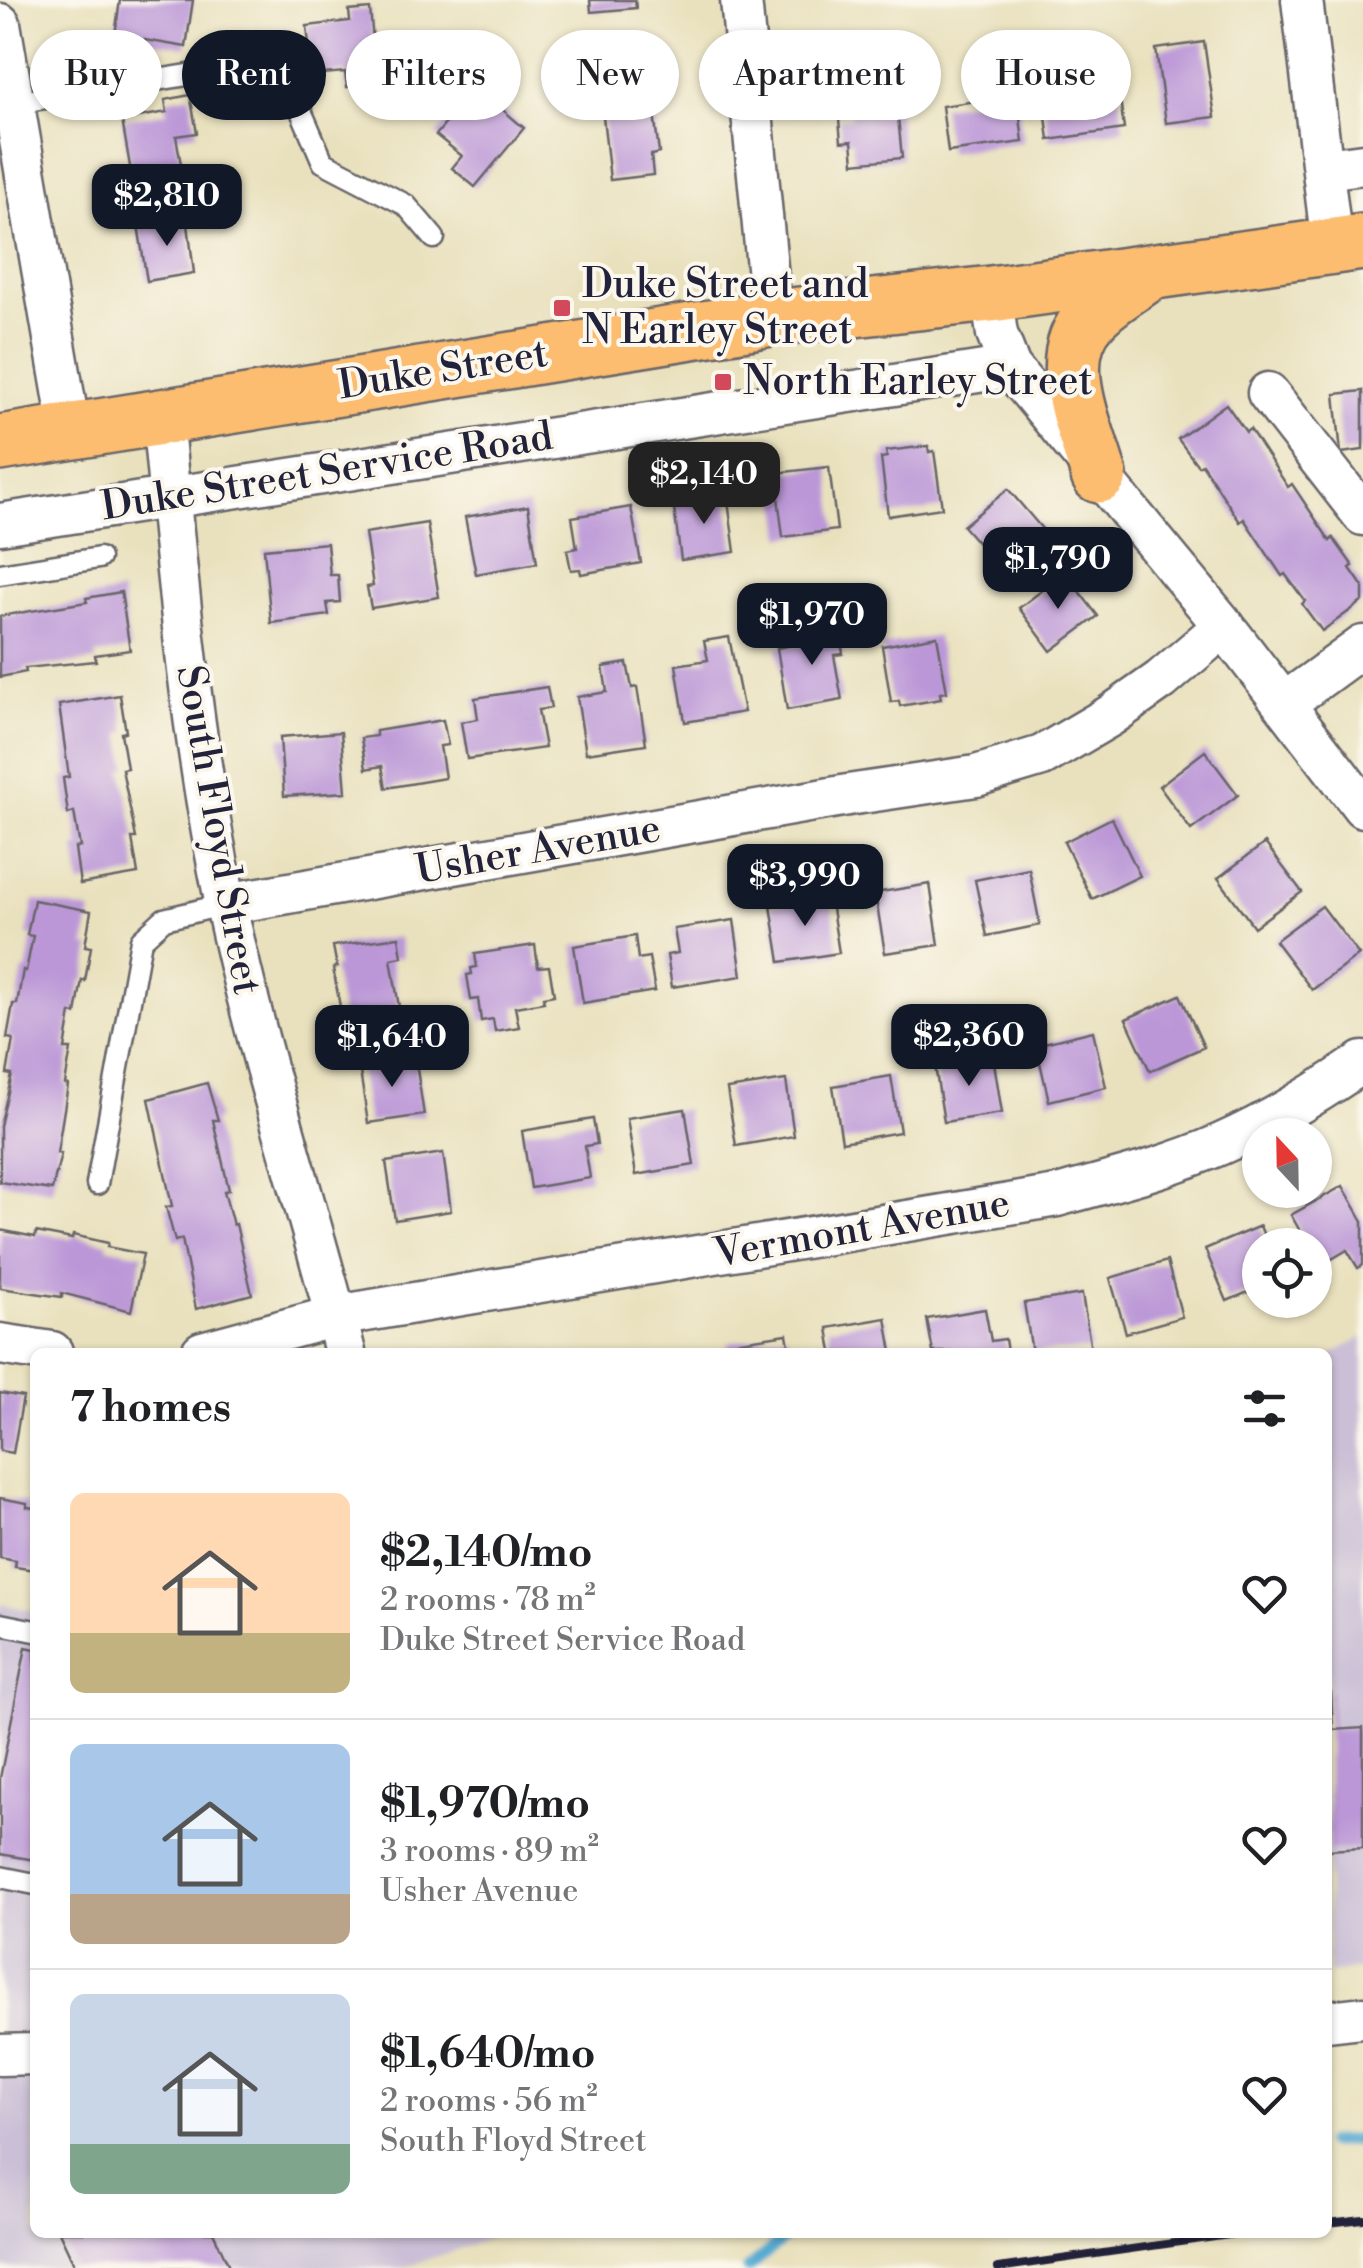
<!DOCTYPE html>
<html lang="en">
<head>
<meta charset="utf-8">
<style>
	:root { --surface:#fff; --page:#f6f6f6; --text:#202124; --muted:#757577; --line:#e0e0e0; --accent:#111827 }
	body { margin:0; font-family:"Libre Bodoni",serif; background:var(--page); color:var(--text); height:100vh; display:flex; flex-direction:column; font-size:38px; white-space:nowrap }
	* { box-sizing:border-box; margin:0 }
	p { font-size:32px; color:var(--muted) }
	.icon { flex:none; width:55px; height:55px; fill:none; stroke:currentColor; stroke-width:2; stroke-linecap:round; stroke-linejoin:round }
	.map { position:relative; flex:1; overflow:hidden }
	.panel { position:absolute; left:30px; top:1348px; width:1302px; height:890px; display:flex; flex-direction:column; background:var(--surface); border-radius:15px; box-shadow:0 2px 8px #0004 }
	.panel>* { flex:none }
	.guide { position:absolute; left:30px; top:30px; width:1305px; height:90px; display:flex; gap:20px }
	.needle { width:65px; rotate:338deg }
	.fabs { position:absolute; left:1242px; top:1118px; display:grid; gap:20px }
	.fabs a { display:grid; place-items:center; width:90px; height:90px; border-radius:50%; background:var(--surface); box-shadow:0 2px 8px #0004; font-size:50px }
	.price { position:absolute; translate:-50% -85px; padding:0 22px; border-radius:20px; background:var(--accent); color:#fff; font-size:32px; line-height:65px; filter:drop-shadow(0 2px 5px #0008) }
	.price::after { content:''; position:absolute; left:50%; top:60px; width:30px; height:22px; margin-left:-15px; background:inherit; clip-path:polygon(0 0,100% 0,50% 100%) }
	.price.on { background:#222; color:#fff }
	ul { padding:0; list-style:none }
	li { display:flex; align-items:center; gap:30px; height:250px; padding:0 40px }
	li+li { border-top:2px solid var(--line) }
	li span { display:grid; place-items:center; flex:none; width:280px; height:200px; border-radius:15px; color:#555 }
	li>.icon { margin-inline-start:auto }
	span .icon { width:120px; height:120px; fill:#fffc; stroke-width:1 }
	li b { font-size:42px }
	h2 { display:flex; justify-content:space-between; align-items:center; height:120px; padding:0 40px; font-size:42px }
	.chip { padding:0 35px; border-radius:45px; background:var(--surface); box-shadow:0 2px 8px #0004; font-size:35px; line-height:90px }
	.chip.on { background:var(--accent); color:#fff }
	.map>svg:first-child { display:block }
	.industrial { fill:#cabfd6 }
	.lines { fill:none; stroke-linecap:round; stroke-linejoin:round }
	.stream { stroke:#57aad2; stroke-width:11 }
	.building { fill:#bb97d7 }
	.lane-casing { stroke:#686569; stroke-width:25 }
	.street-casing { stroke:#686569; stroke-width:45 }
	.primary-casing { stroke:#686569; stroke-width:60 }
	.lane { stroke:#fff; stroke-width:20 }
	.street { stroke:#fff; stroke-width:40 }
	.primary { stroke:#fcbd6f; stroke-width:55 }
	.rail { stroke:#22223b; stroke-width:8 }
	.poi-dot { fill:#d1495b; stroke:#fbf7ec; stroke-width:4 }
	.labels { text-anchor:middle; dominant-baseline:central; stroke-width:8; stroke-linejoin:round; paint-order:stroke }
	.poi-label { font-size:40px; fill:#22223b; stroke:#fbf7ec; text-anchor:start }
	.street-label { font-size:40px; fill:#22223b; stroke:#fbf7ec }
</style>
</head>
<body>
<div class="map">
<svg width="1363" height="2268" viewBox="0 0 1363 2268">
	<rect width="100%" height="100%" fill="#fbf7ec"/>
	<filter id="ink" filterUnits="userSpaceOnUse"><feTurbulence type="fractalNoise" baseFrequency=".01" numOctaves="2"/><feDisplacementMap in="SourceGraphic" scale="20" xChannelSelector="R" yChannelSelector="G"/><feConvolveMatrix kernelMatrix="1 2 1 2 8 2 1 2 1" color-interpolation-filters="sRGB"/></filter>
	<filter id="wash" filterUnits="userSpaceOnUse"><feTurbulence type="fractalNoise" baseFrequency=".0048" numOctaves="4" result="noise"/><feDisplacementMap in="SourceGraphic" scale="40" xChannelSelector="R" yChannelSelector="G"/><feGaussianBlur stdDeviation="2.25" result="paint"/><feColorMatrix in="noise" values="0 0 0 0 0 0 0 0 0 0 0 0 0 0 0 0 0 1.4 0 .05"/><feComposite in="paint" operator="in"/></filter>
	<g filter="url(#wash)">
		<rect width="100%" height="100%" fill="#e9e1be"/>
		<g class="industrial">
			<path d="M1363,1337V1969L1328,1973V1357Z"/>
			<path d="M0,1604L35,1611V2232L506,2233L402,2268H0Z"/>
		</g>
		<g class="lines">
			<g class="stream">
				<path d="M1328,2143L1363,2139"/>
				<path d="M748,2268L788,2235L800,2232"/>
			</g>
		</g>
		<g id="blocks">
			<g class="building">
				<path d="M120,0H193L186,47L115,35Z"/>
				<path d="M590,0H635L636,8L591,12Z"/>
				<path d="M370,9L377,83L347,87L345,72L312,75L307,26L350,21L349,11Z"/>
				<path d="M1204,42L1215,117L1166,123L1156,49Z"/>
				<path d="M892,55L902,158L854,163L852,141L841,142L839,119L851,118L845,60Z"/>
				<path d="M649,68L651,113H654L659,153L651,155L653,175L610,180L600,89L633,85L631,70Z"/>
				<path d="M1118,83L1124,129L1049,140L1043,93Z"/>
				<path d="M1016,84L1023,142L948,152L942,106L983,100L982,89Z"/>
				<path d="M476,87L524,128L475,187L452,168L462,156L436,135Z"/>
				<path d="M190,95L197,133L176,136L182,170L132,178L122,120L167,112L165,100Z"/>
				<path d="M187,216L194,273L147,281L138,225Z"/>
				<path d="M1363,391V450L1341,453L1335,394Z"/>
				<path d="M1226,404L1246,432L1250,429L1288,487L1292,484L1330,541L1333,538L1353,566L1350,568L1363,587V601L1322,631L1302,604L1305,601L1285,574L1282,576L1244,519L1240,522L1202,464L1198,466L1178,439Z"/>
				<path d="M928,446L929,452L934,451L942,508L888,516L881,458L887,457L886,451Z"/>
				<path d="M829,467L837,530L783,537L775,473Z"/>
				<path d="M1008,489L1050,538L1006,576L963,526Z"/>
				<path d="M727,494L735,552L681,560L673,501Z"/>
				<path d="M528,506L537,563L476,574L465,517Z"/>
				<path d="M631,507L641,563L581,574L580,569L571,570L567,550L577,548L572,517Z"/>
				<path d="M427,523L439,597L371,608L367,587L373,586L365,533Z"/>
				<path d="M327,543L330,575H338L340,602L327,603L329,615L271,623L264,549Z"/>
				<path d="M1065,573L1098,616L1051,651L1019,608Z"/>
				<path d="M121,592L130,650L95,655L96,661L25,668L26,672L0,677V616L87,602L86,598Z"/>
				<path d="M838,622L843,654L834,655L842,700L787,710L777,648L808,642L806,628Z"/>
				<path d="M937,636L947,692L940,693L941,699L900,706L899,701L891,702L882,646Z"/>
				<path d="M729,637L744,712L685,722L676,665L708,660L704,641Z"/>
				<path d="M627,663L632,688L637,687L646,744L586,753L577,697L607,692L603,667Z"/>
				<path d="M547,687L551,708L538,710L545,748L467,759L461,722L478,719L475,698Z"/>
				<path d="M120,695L126,732L121,733L127,768L122,769L136,838H132L138,874L80,884L75,848L80,847L74,812L68,814L63,778L69,777L59,705Z"/>
				<path d="M443,720L448,745L440,746L445,778L386,788L382,766L366,769L361,738L376,736V731Z"/>
				<path d="M341,732L346,792L284,796L280,737Z"/>
				<path d="M1205,751L1238,795L1191,830L1159,786Z"/>
				<path d="M1112,818L1140,876L1092,899L1064,842Z"/>
				<path d="M1265,843L1302,892L1254,927L1218,878Z"/>
				<path d="M1029,869L1040,925L987,936L975,880Z"/>
				<path d="M930,884L939,945L885,953L875,893Z"/>
				<path d="M830,896L839,953L780,962L771,906Z"/>
				<path d="M34,900L91,911L85,946L91,947L85,981L82,980L76,1014L71,1013L65,1049H71L65,1084L68,1085L57,1153L61,1154L52,1190L0,1182V1126L12,1075L7,1074L13,1039L7,1038L13,1004H17L23,970L26,971L33,936L27,935Z"/>
				<path d="M1322,906L1359,955L1312,990L1275,941Z"/>
				<path d="M734,920L742,976L672,987L667,955L678,953L674,929Z"/>
				<path d="M635,936L638,959L649,957L655,991L583,1003L574,946Z"/>
				<path d="M399,937L402,957L391,959L401,1019L344,1029L333,968L337,967L333,946Z"/>
				<path d="M535,945L538,967L549,966L554,995L543,997L544,1002L515,1007L519,1027L495,1031L493,1019L481,1021L478,999L471,1000L467,975L472,974L471,968L477,967L475,954Z"/>
				<path d="M1180,995L1204,1047L1150,1071L1126,1019Z"/>
				<path d="M1093,1031L1106,1087L1049,1101L1036,1045Z"/>
				<path d="M415,1056L424,1115L368,1123L359,1065Z"/>
				<path d="M993,1056L1002,1113L944,1122L935,1066Z"/>
				<path d="M891,1076L900,1132L842,1142L833,1086Z"/>
				<path d="M786,1080L794,1136L736,1146L727,1089Z"/>
				<path d="M207,1083L218,1120H213L229,1190L224,1191L233,1225L236,1224L252,1294L196,1309L182,1239L175,1241L166,1207L172,1206L149,1099Z"/>
				<path d="M685,1109L694,1165L636,1175L627,1118Z"/>
				<path d="M593,1119L597,1144L585,1146L590,1178L531,1188L522,1131Z"/>
				<path d="M443,1153L451,1211L395,1220L386,1162Z"/>
				<path d="M1343,1186L1363,1221V1265L1358,1268L1347,1250L1320,1266L1315,1257V1245H1308L1291,1215Z"/>
				<path d="M1260,1226L1268,1245H1260V1287L1227,1301L1205,1249Z"/>
				<path d="M0,1230L35,1237L36,1232L72,1239L73,1235L108,1243L107,1247L143,1254L131,1311L62,1293V1297L0,1288Z"/>
				<path d="M1167,1261L1182,1317L1126,1333L1110,1278Z"/>
				<path d="M1082,1294L1091,1350L1032,1352L1024,1303Z"/>
				<path d="M985,1309L991,1341L1005,1339L1007,1352H933L927,1319Z"/>
				<path d="M886,1318L892,1352H832L828,1328Z"/>
				<path d="M787,1334L790,1352H730L728,1343Z"/>
				<path d="M0,1393L23,1397L13,1453L0,1451Z"/>
				<path d="M0,1498L27,1503V1507L35,1508V1570L15,1567L16,1561L0,1558Z"/>
				<path d="M26,1647L35,1649V1860L0,1854V1778Z"/>
				<path d="M1328,1692H1331L1333,1730L1363,1728V1848L1328,1850Z"/>
				<path d="M59,2232H213L230,2268H76Z"/>
			</g>
		</g>
	</g>
	<g filter="url(#ink)">
		<use href="#blocks" fill-opacity="0" stroke="#686569" stroke-width="2.5"/>
		<g class="lines">
			<defs>
				<g id="lane">
					<path d="M15,103L262,63L292,90L323,162L406,205L434,238"/>
					<path d="M0,574L99,558"/>
					<path d="M97,1184L141,940L164,919L226,904"/>
					<path d="M0,1624L35,1631"/>
					<path d="M0,1877L35,1884"/>
				</g>
				<g id="street">
					<path d="M741,0L772,318"/>
					<path d="M1302,0L1332,245"/>
					<path d="M0,24L70,431"/>
					<path d="M1325,169L1363,164"/>
					<path d="M991,294L997,334L1010,367L1224,626L1363,807"/>
					<path d="M1268,393L1363,515"/>
					<path d="M162,415C177,579 192,744 226,905C258,1056 307,1203 345,1352"/>
					<path d="M0,524L1010,367"/>
					<path d="M1285,703L1363,646"/>
					<path d="M226,904L848,795L976,776L1042,756L1110,716L1161,680L1224,626"/>
					<path d="M0,1344L52,1352"/>
					<path d="M202,1352L336,1316L1057,1196C1112,1181 1169,1167 1221,1144C1271,1122 1318,1093 1363,1062"/>
					<path d="M1328,2021L1363,2017"/>
					<path d="M0,2055L35,2054"/>
				</g>
				<g id="primary">
					<path d="M0,443L772,318L991,294L1363,242"/>
					<path d="M1099,475C1086,428 1051,359 1091,317C1106,300 1128,288 1147,274"/>
				</g>
			</defs>
			<use href="#lane" class="lane-casing"/>
			<use href="#street" class="street-casing"/>
			<use href="#primary" class="primary-casing"/>
			<use href="#lane" class="lane"/>
			<use href="#street" class="street"/>
			<use href="#primary" class="primary"/>
			<g class="rail">
				<path d="M1328,2223L1363,2219"/>
				<path d="M998,2268L1250,2232"/>
			</g>
		</g>
	</g>
	<g class="poi-dot">
		<rect x="552" y="298" width="20" height="20" rx="5"/>
		<rect x="713" y="372" width="20" height="20" rx="5"/>
	</g>
	<g class="labels">
		<g class="poi-label">
			<text x="582" y="285">Duke Street and<tspan x="582" dy="46">N Earley Street</tspan></text>
			<text x="743" y="382">North Earley Street</text>
		</g>
		<g class="street-label">
			<text transform="translate(443 370) rotate(-9)">Duke Street</text>
			<text transform="translate(327 472) rotate(-9)">Duke Street Service Road</text>
			<text transform="translate(218 830) rotate(80)">South Floyd Street</text>
			<text transform="translate(538 850) rotate(-10)">Usher Avenue</text>
			<text transform="translate(862 1229) rotate(-10)">Vermont Avenue</text>
		</g>
	</g>
</svg>
<div class="fabs">
<a><svg class="needle" viewBox="-14 -14 28 28"><path d="M0-13l5 13h-10z" fill="#e53935"/><path d="M0 13l5-13h-10z" fill="#757577"/></svg></a>
<a><svg class="icon" aria-label="locate" viewBox="0 0 24 24"><circle cx="12" cy="12" r="6"/><path d="M12 2v4M12 18v4M2 12h4M18 12h4"/></svg></a>
</div>
<b class="price" style="left:167px;top:249px">$2,810</b>
<b class="price on" style="left:704px;top:527px">$2,140</b>
<b class="price" style="left:1058px;top:612px">$1,790</b>
<b class="price" style="left:812px;top:668px">$1,970</b>
<b class="price" style="left:805px;top:929px">$3,990</b>
<b class="price" style="left:969px;top:1089px">$2,360</b>
<b class="price" style="left:392px;top:1090px">$1,640</b>
<div class="guide">
<a class="chip">Buy</a>
<a class="chip on">Rent</a>
<a class="chip">Filters</a>
<a class="chip">New</a>
<a class="chip">Apartment</a>
<a class="chip">House</a>
</div>
<section class="panel">
<h2>7 homes<svg class="icon" aria-label="filters" viewBox="0 0 24 24"><path d="M4 7h16M4 17h16"/><circle cx="9" cy="7" r="2"/><circle cx="15" cy="17" r="2"/></svg></h2>
<ul>
<li><span style="background:linear-gradient(#ffd9b3 70%,#c2b280 0)"><svg class="icon" aria-label="home" viewBox="0 0 24 24"><path d="M3 11l9-7 9 7M6 9v11h12V9"/></svg></span><div><b>$2,140/mo</b><p>2 rooms · 78 m²</p><p>Duke Street Service Road</p></div><svg class="icon" aria-label="heart" viewBox="0 0 24 24"><path d="M12 20l-8-8c-3-5 5-10 8-4 3-6 11-1 8 4z"/></svg></li>
<li><span style="background:linear-gradient(#a9c7e8 75%,#b9a48a 0)"><svg class="icon" aria-label="home" viewBox="0 0 24 24"><path d="M3 11l9-7 9 7M6 9v11h12V9"/></svg></span><div><b>$1,970/mo</b><p>3 rooms · 89 m²</p><p>Usher Avenue</p></div><svg class="icon" aria-label="heart" viewBox="0 0 24 24"><path d="M12 20l-8-8c-3-5 5-10 8-4 3-6 11-1 8 4z"/></svg></li>
<li><span style="background:linear-gradient(#c9d6e8 75%,#7fa58c 0)"><svg class="icon" aria-label="home" viewBox="0 0 24 24"><path d="M3 11l9-7 9 7M6 9v11h12V9"/></svg></span><div><b>$1,640/mo</b><p>2 rooms · 56 m²</p><p>South Floyd Street</p></div><svg class="icon" aria-label="heart" viewBox="0 0 24 24"><path d="M12 20l-8-8c-3-5 5-10 8-4 3-6 11-1 8 4z"/></svg></li>
</ul>
</section>
</div>
</body>
</html>
